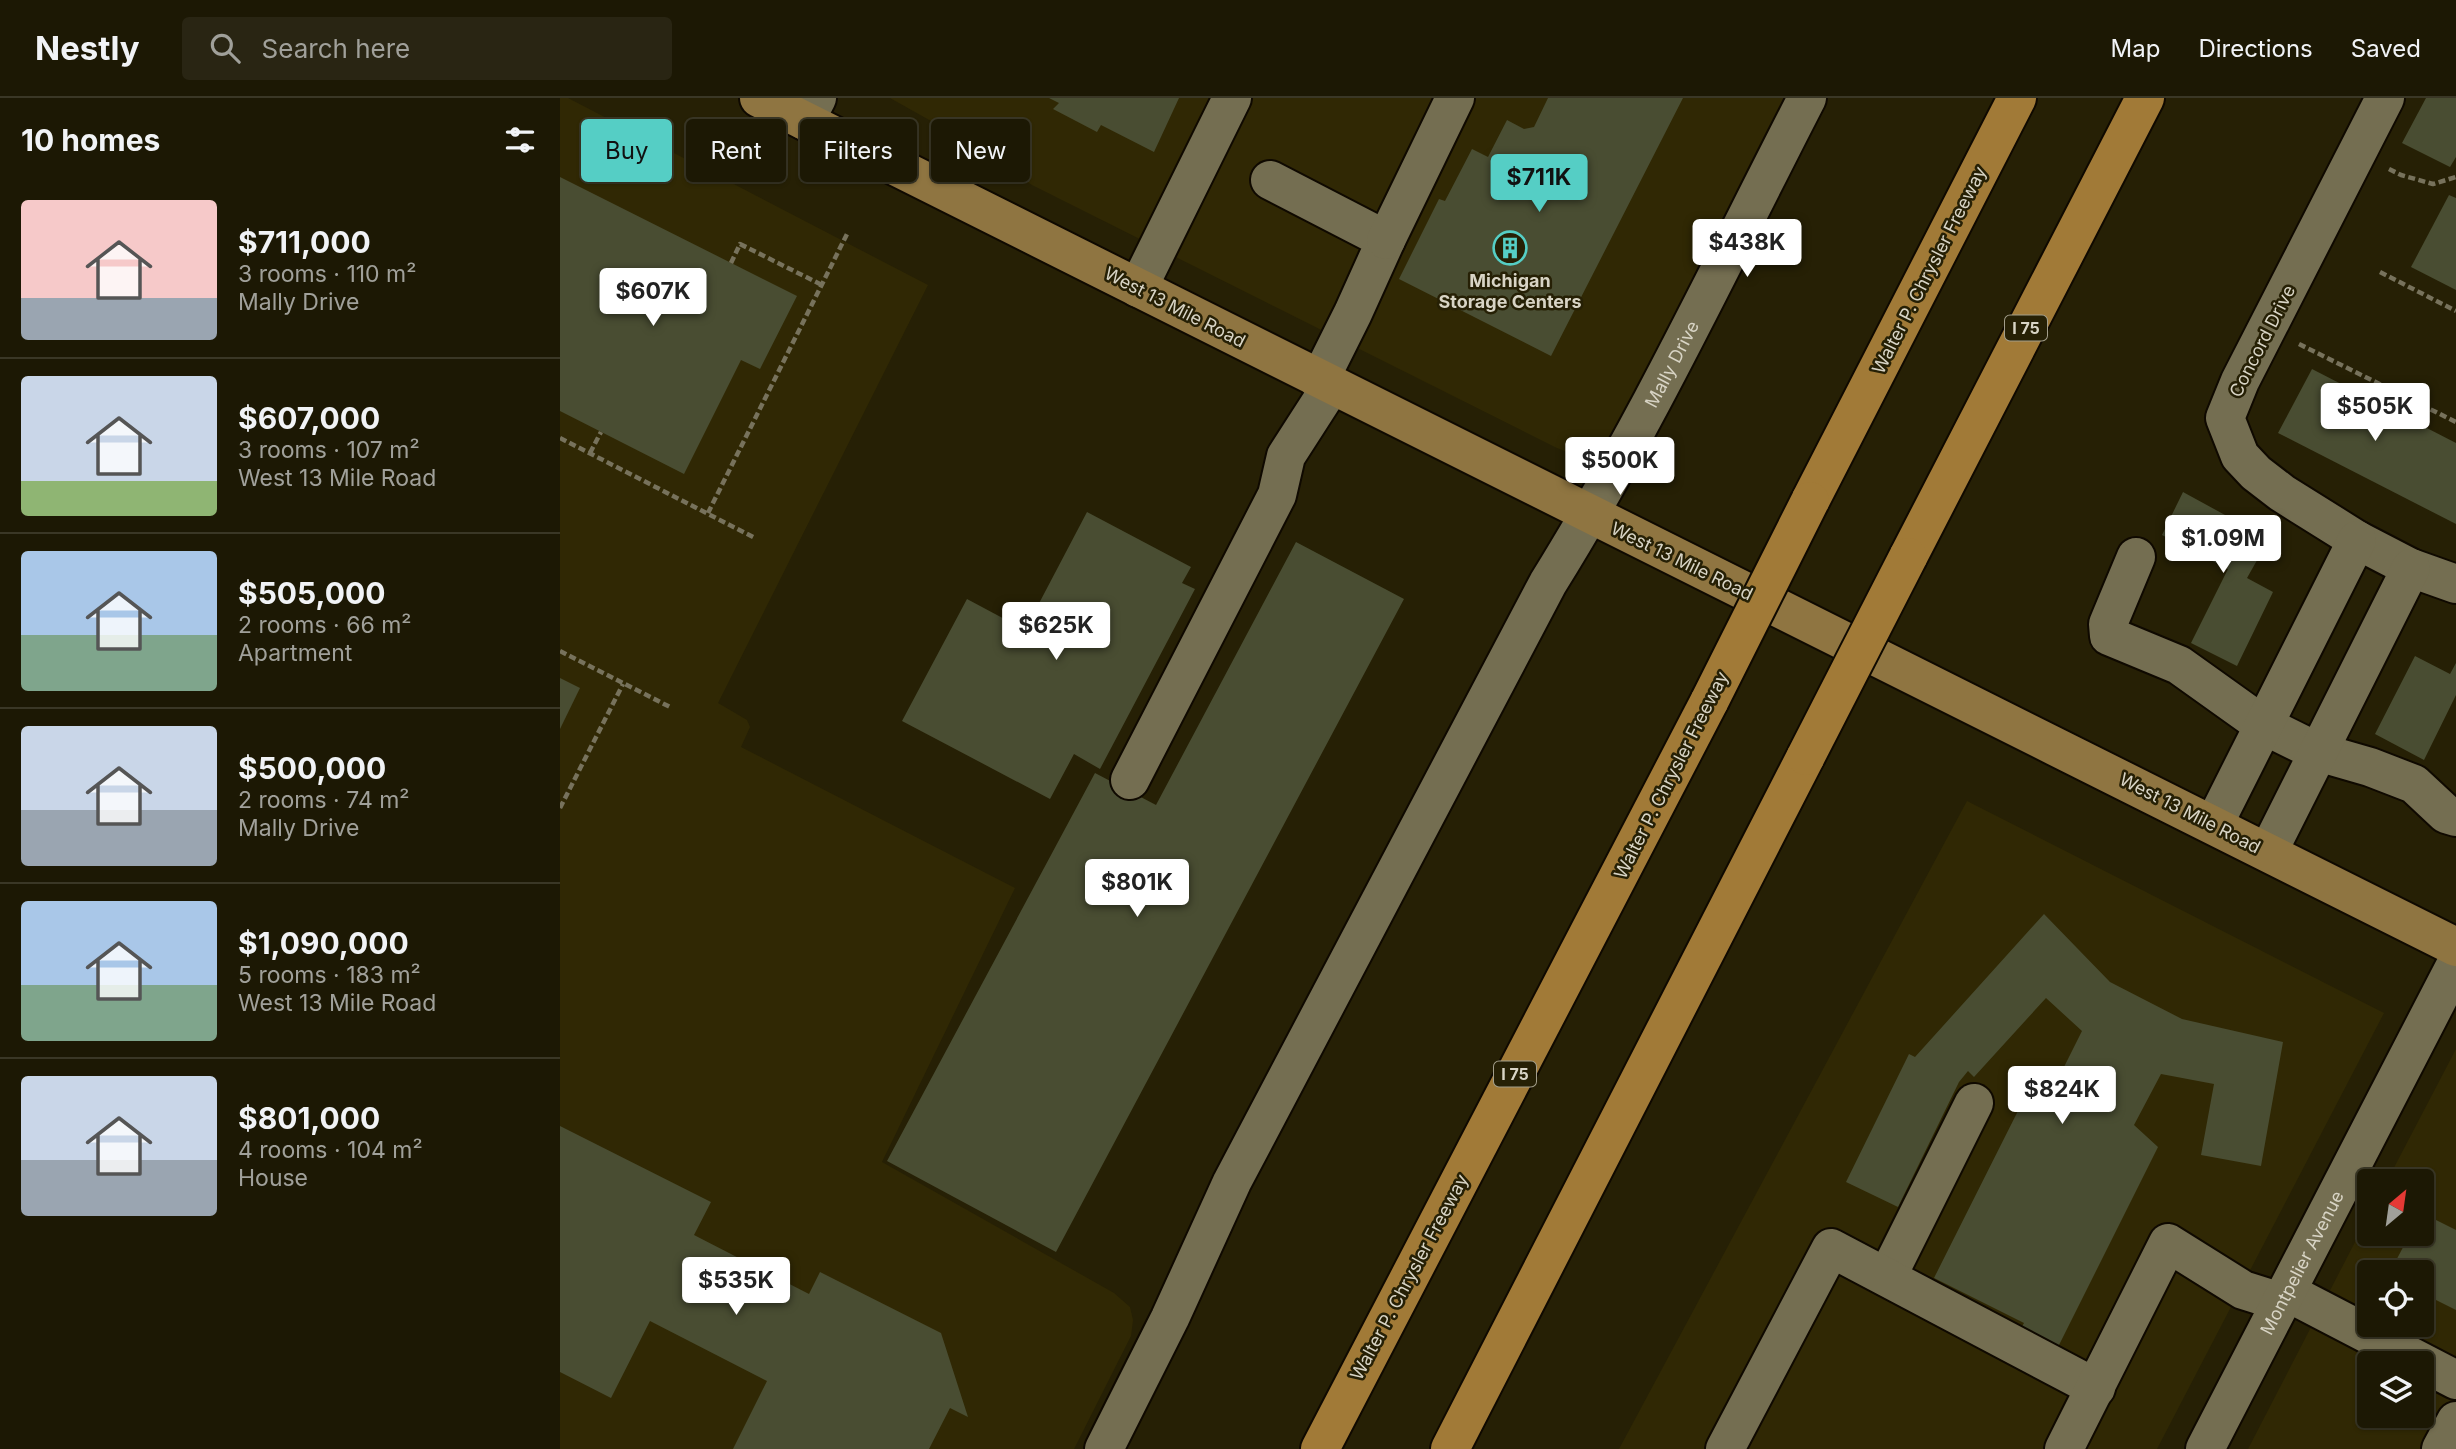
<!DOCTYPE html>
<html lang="en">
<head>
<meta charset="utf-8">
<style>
	:root { --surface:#1c1804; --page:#292513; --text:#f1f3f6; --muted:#a0a09a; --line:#3a3726; --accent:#55cec5 }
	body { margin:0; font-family:Inter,sans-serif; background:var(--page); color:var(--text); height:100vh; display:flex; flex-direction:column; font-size:26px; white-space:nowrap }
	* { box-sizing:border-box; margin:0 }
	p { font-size:23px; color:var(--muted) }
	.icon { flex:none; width:38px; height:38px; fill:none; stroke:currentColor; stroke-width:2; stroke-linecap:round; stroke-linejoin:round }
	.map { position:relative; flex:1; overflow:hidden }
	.sheet { display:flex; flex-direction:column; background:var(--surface); width:560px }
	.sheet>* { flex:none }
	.top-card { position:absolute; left:21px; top:21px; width:665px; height:63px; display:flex; gap:14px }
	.needle { width:46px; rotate:29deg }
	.tools { position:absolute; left:1797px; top:1071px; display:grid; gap:14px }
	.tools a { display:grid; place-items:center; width:77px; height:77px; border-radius:7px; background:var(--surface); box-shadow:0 2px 5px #0004,0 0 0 2px var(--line); font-size:35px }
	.price { position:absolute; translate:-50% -60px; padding:0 16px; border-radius:7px; background:#fff; color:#222; font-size:23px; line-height:46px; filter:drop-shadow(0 2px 4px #0008) }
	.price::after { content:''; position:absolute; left:50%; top:42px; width:21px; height:16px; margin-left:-10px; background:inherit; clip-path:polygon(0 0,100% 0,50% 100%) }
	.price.on { background:var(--accent); color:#111 }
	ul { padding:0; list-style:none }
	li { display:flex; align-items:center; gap:21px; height:175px; padding:0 21px }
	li+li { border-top:2px solid var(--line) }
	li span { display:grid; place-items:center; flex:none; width:196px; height:140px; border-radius:7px; color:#555 }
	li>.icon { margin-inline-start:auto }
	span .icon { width:84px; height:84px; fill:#fffc; stroke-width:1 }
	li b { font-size:30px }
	h2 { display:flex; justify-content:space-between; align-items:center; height:84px; padding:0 21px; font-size:30px }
	.chip { padding:0 24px; border-radius:7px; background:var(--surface); box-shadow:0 2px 5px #0004,0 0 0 2px var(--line); font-size:24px; line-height:63px }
	.chip.on { background:var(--accent); color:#111 }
	header { display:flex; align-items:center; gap:42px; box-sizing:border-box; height:98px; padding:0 35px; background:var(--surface); border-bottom:2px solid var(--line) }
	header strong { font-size:33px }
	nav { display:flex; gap:38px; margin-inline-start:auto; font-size:24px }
	.search { width:490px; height:63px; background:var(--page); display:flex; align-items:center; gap:18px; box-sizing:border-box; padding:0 24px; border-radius:7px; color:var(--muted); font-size:26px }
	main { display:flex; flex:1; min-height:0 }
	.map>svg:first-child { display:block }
	.built { fill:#302804; fill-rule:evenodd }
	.building { fill:#494d32 }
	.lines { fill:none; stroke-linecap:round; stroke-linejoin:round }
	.minor-casing { stroke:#0f0900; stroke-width:42 }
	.major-casing { stroke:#0f0900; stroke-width:42 }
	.highway-casing { stroke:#0f0900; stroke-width:42 }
	.path { stroke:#77725c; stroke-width:4.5; stroke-dasharray:7 3.5; stroke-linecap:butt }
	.minor { stroke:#746e51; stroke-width:38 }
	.major { stroke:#8f7541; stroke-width:38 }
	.highway { stroke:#a17a37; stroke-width:38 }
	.highway-bridge-casing { stroke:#0f0900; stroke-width:42; stroke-linecap:butt }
	.highway-bridge { stroke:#a17a37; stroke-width:38 }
	.labels { text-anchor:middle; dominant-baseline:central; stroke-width:5; stroke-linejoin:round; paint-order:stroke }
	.shield { fill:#262005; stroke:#a39e8b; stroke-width:2 }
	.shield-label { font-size:16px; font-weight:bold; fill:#d8d4c5 }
	.street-label { font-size:18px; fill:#d8d4c5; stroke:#262005 }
	.poi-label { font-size:18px; font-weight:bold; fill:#d8d4c5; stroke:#262005 }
</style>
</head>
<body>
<header>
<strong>Nestly</strong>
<div class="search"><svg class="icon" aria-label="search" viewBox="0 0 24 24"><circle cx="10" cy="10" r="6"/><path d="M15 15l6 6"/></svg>Search here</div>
<nav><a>Map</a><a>Directions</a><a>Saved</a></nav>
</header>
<main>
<section class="sheet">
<h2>10 homes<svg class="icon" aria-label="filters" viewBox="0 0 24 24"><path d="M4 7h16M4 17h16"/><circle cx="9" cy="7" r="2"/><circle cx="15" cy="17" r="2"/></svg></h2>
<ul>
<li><span style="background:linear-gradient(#f6c9c9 70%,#9aa5b1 0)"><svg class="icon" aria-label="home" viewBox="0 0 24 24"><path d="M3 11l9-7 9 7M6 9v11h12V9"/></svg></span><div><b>$711,000</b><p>3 rooms · 110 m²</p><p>Mally Drive</p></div></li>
<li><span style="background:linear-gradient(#c9d6e8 75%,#8fb573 0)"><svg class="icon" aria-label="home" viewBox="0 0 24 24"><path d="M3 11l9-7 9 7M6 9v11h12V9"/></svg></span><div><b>$607,000</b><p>3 rooms · 107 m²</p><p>West 13 Mile Road</p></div></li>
<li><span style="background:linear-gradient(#a9c7e8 60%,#7fa58c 0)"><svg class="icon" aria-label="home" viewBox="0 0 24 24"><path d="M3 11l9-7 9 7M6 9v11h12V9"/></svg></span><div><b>$505,000</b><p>2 rooms · 66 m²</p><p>Apartment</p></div></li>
<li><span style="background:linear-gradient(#c9d6e8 60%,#9aa5b1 0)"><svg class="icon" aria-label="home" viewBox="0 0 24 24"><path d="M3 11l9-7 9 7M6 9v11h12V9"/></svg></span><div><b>$500,000</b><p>2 rooms · 74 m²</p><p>Mally Drive</p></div></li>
<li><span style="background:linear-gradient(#a9c7e8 60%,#7fa58c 0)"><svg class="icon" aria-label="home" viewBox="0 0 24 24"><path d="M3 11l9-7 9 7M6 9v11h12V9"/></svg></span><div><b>$1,090,000</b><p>5 rooms · 183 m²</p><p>West 13 Mile Road</p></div></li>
<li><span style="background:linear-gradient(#c9d6e8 60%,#9aa5b1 0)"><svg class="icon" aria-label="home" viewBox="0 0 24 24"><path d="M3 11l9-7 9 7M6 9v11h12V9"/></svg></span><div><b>$801,000</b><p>4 rooms · 104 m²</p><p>House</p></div></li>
</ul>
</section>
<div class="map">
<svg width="1896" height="1351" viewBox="0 0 1896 1351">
	<rect width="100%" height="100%" fill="#262005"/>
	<g class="built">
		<path d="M0,0H8L368,187L158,605L187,622L190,629L181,649L455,790L322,1064L554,1195L570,1209L573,1222L571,1238L514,1351H0Z"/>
		<path d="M330,0H1225L1073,298L1044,347L1028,358L1014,357L997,350L472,87L371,23Z"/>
		<path d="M1407,703L1824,915L1597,1351H1059Z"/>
		<path d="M1896,951V1351H1688L1809,1117L1810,1136H1862V1083H1827ZM1810,1174H1862V1227H1810ZM1810,1265H1862V1318H1810Z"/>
	</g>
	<g class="building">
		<path d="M489,0H619L594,54L541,27L537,34L493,11L499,5Z"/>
		<path d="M988,0H1123L991,258L839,181L879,101L885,103L912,51L928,59L947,22L964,31L974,29Z"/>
		<path d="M1866,0H1896V59L1890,69L1842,45Z"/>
		<path d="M0,79L237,198L200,271L181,262L124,376L0,313Z"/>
		<path d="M1889,97L1896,100V192L1851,169Z"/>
		<path d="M1752,271L1896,345V426L1718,335Z"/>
		<path d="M1623,394L1709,441L1687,480L1713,494L1677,568L1631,545L1668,471L1602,437Z"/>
		<path d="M527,414L631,469L622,485L635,491L540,671L514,656L490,701L342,623L407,501L465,532Z"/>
		<path d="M736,444L844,501L496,1154L327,1063L535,675L596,707Z"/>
		<path d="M1855,558L1890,576L1896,565V597L1864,662L1815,636Z"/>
		<path d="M0,580L20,590L0,631Z"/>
		<path d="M1484,816L1550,884L1622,921L1723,944L1701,1068L1641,1057L1654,986L1601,976L1574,1027L1598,1049L1495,1255L1458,1236L1464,1225L1374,1180L1472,985L1494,989L1522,933L1486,900L1414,979L1408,973L1399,984L1338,1109L1286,1084L1349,956L1355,959Z"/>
		<path d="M0,1028L151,1104L134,1137L249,1196L260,1174L381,1235L408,1319L390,1310L369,1351H173L207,1283L90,1223L51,1300L0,1274Z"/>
		<path d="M1862,1115L1896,1132V1212L1862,1195V1174H1830L1850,1136H1862Z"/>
	</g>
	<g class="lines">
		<defs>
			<g id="minor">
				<path d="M1825,0L1680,283L1665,320L1680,358L1696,375L1722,395L1797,442L1851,470L1896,486"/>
				<path d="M245,23L257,0"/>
				<path d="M710,82L826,142L793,215L759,283"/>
				<path d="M826,142L895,0"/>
				<path d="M578,190L672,0"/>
				<path d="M1576,459L1548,526L1549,538L1619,567L1703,627L1758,654L1810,669L1854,686L1886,716L1896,719"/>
				<path d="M570,682L717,397L726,358L771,288"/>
				<path d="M1654,726L1797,442"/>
				<path d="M1708,754L1851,470"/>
				<path d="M1327,1179L1414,1005"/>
				<path d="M1727,1194L1896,1282"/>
				<path id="s1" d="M544,1351L610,1220L672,1084L988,485C1085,329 1163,163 1247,0"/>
				<path d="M1165,1351L1271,1150L1536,1290"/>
				<path d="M1504,1351L1608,1145L1683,1192L1721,1204"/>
				<path id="s2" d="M1645,1351L1896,866"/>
				<path d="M1881,1351L1896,1323"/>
			</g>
			<path id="major" d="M199,0C764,285 1331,564 1896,849"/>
			<g id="highway">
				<path d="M1250,403L1457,0"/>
				<path d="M1348,459L1585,0"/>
				<path d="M760,1351L1150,602"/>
				<path d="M890,1351L1246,658"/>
			</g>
		</defs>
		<use href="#minor" class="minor-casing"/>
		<use href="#major" class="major-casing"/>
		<use href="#highway" class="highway-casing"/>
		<g class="path">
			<path d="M1829,71L1841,77L1873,86L1896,79"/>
			<path d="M171,165L180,146L262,187"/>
			<path d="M1820,174L1896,213"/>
			<path d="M1739,246L1896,324"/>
			<path d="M0,340L195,440"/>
			<path d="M30,355L41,334"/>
			<path d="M148,415L288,134"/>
			<path d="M0,553L112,610"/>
			<path d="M0,710L63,586"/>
		</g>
		<use href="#minor" class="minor"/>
		<use href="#major" class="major"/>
		<use href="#highway" class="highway"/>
		<defs>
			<g id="highway-bridge">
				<path d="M1150,602L1250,403"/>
				<path d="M1246,658L1348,459"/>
			</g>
		</defs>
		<use href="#highway-bridge" class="highway-bridge-casing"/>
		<use href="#highway-bridge" class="highway-bridge"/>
	</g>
	<defs>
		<symbol id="building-ring" viewBox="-11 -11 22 22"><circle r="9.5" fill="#262005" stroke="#55cec5" stroke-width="1.5"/><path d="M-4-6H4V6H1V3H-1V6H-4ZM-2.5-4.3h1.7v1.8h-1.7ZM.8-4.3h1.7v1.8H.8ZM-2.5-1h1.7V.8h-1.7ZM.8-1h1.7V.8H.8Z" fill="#55cec5"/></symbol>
	</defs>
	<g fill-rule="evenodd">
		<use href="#building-ring" x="931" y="131" width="38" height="38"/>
	</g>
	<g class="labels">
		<g class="shield">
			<rect x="1445" y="217.5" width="42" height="25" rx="5"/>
			<rect x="934" y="963.5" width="42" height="25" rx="5"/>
		</g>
		<g class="shield-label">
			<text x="1466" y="230">I 75</text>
			<text x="955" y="976">I 75</text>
		</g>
		<g class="street-label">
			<text transform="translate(1369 172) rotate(-63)">Walter P. Chrysler Freeway</text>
			<text transform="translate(615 209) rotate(27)">West 13 Mile Road</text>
			<text transform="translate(1702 243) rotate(-63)">Concord Drive</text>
			<text stroke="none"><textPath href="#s1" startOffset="1225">Mally Drive</textPath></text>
			<text transform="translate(1122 463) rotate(26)">West 13 Mile Road</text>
			<text transform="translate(1111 677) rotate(-63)">Walter P. Chrysler Freeway</text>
			<text transform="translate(1630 715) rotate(27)">West 13 Mile Road</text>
			<text stroke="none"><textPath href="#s2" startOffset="210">Montpelier Avenue</textPath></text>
			<text transform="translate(849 1179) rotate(-62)">Walter P. Chrysler Freeway</text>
		</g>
		<g class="poi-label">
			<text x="950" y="182">Michigan<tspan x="950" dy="21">Storage Centers</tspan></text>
		</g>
	</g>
</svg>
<div class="tools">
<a><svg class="needle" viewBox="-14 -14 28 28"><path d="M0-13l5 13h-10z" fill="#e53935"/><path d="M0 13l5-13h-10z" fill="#a0a09a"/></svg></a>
<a><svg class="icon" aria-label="locate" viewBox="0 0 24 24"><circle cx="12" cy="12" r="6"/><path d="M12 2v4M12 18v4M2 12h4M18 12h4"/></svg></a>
<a><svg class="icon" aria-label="layers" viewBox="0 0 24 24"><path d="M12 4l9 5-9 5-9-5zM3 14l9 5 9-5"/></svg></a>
</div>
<b class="price on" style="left:979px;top:116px">$711K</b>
<b class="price" style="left:1187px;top:181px">$438K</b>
<b class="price" style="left:93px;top:230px">$607K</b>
<b class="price" style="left:1815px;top:345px">$505K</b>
<b class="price" style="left:1060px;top:399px">$500K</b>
<b class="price" style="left:1663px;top:477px">$1.09M</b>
<b class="price" style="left:496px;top:564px">$625K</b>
<b class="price" style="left:577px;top:821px">$801K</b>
<b class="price" style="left:1502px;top:1028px">$824K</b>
<b class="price" style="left:176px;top:1219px">$535K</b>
<div class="top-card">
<a class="chip on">Buy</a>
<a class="chip">Rent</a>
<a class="chip">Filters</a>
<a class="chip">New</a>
</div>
</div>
</main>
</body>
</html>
